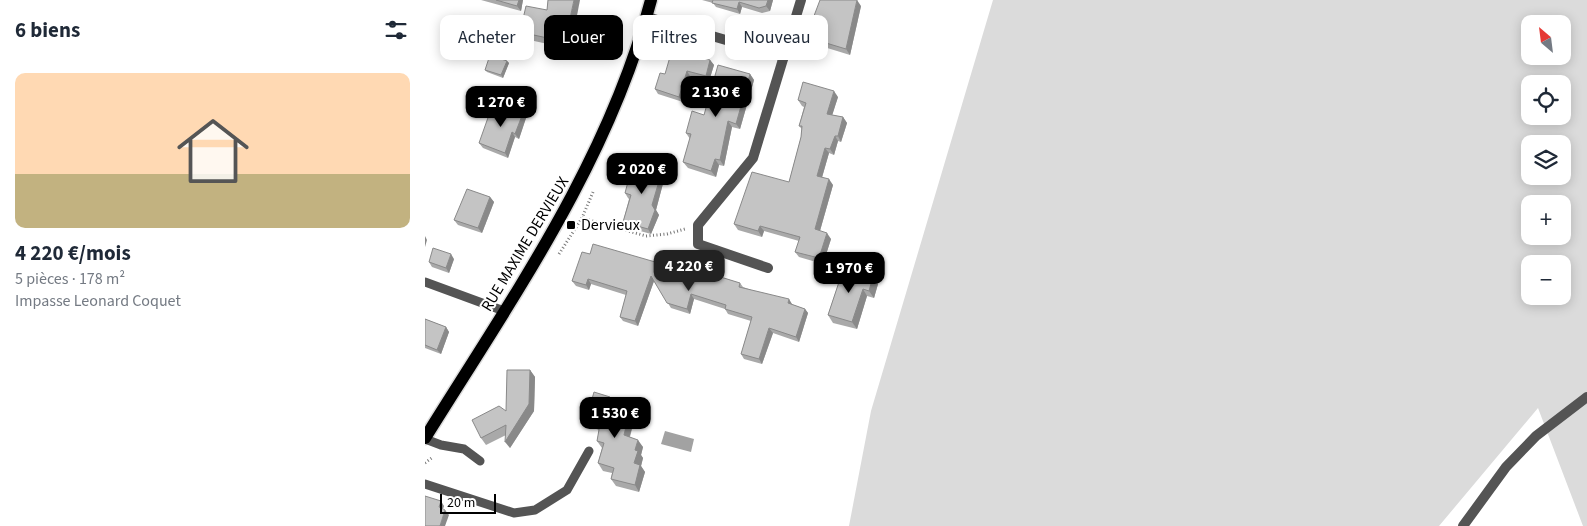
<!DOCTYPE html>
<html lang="fr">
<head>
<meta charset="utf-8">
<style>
	:root { --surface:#fff; --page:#f2f2f3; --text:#1f2937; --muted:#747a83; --accent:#000 }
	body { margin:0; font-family:"Source Sans 3",sans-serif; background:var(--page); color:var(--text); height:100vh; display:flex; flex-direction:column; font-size:19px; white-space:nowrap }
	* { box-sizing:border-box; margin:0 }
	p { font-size:16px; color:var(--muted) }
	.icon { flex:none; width:28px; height:28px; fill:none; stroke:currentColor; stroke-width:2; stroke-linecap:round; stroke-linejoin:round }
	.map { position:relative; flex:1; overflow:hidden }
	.side { display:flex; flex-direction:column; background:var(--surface); width:425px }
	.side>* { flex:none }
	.hud { position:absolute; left:15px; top:15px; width:475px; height:45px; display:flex; gap:10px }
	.needle { width:32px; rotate:332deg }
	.fabs { position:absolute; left:1096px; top:15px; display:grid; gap:10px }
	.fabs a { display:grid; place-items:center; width:50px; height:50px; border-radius:10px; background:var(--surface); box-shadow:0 2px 12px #0003; font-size:25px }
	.scale { position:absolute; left:15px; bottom:12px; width:56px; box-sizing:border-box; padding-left:5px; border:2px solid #000; border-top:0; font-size:14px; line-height:18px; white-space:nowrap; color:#000; -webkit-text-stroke:4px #fff; paint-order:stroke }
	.price { position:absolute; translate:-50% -42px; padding:0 11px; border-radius:10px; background:var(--accent); color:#fff; font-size:16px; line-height:32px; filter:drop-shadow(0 1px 2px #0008) }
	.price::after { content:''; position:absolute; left:50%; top:30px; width:15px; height:11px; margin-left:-8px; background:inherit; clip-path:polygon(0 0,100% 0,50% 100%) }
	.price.current { background:#222; color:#fff }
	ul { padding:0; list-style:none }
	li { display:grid; align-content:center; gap:10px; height:265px; padding:0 15px }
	li span { display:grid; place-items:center; height:155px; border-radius:10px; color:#555 }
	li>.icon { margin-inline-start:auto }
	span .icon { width:90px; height:90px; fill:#fffc; stroke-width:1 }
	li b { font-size:21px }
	h2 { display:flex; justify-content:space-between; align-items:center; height:60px; padding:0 15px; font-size:21px }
	.tag { padding:0 18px; border-radius:10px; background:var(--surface); box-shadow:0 2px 12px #0003; font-size:18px; line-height:45px }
	.tag.current { background:var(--accent); color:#fff }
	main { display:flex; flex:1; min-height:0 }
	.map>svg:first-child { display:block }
	.green { fill:#dbdbdb; fill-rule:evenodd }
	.water { fill:#a2a2a2 }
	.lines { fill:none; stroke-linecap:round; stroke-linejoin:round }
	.primary-casing { stroke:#dbdbdb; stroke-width:15 }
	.path { stroke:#767676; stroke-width:3; stroke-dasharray:1 2.5; stroke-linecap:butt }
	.service { stroke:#545454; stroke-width:9 }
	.minor { stroke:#545454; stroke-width:10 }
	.primary { stroke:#000; stroke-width:12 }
	.wall { fill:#a9a9a9 }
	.shaded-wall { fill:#898989 }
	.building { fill:#c4c4c4; stroke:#898989 }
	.poi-dot { fill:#000; stroke:#fff; stroke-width:2 }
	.labels { text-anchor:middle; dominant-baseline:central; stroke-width:4; stroke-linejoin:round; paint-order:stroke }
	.poi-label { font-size:16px; fill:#000; stroke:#fff; text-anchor:start }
	.street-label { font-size:16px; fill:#000; stroke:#fff }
</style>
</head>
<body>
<main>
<section class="side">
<h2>6 biens<svg class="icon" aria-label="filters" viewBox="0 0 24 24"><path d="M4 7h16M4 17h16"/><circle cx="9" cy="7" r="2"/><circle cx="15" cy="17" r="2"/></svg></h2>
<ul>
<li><span style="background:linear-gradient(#ffd9b3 65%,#c2b280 0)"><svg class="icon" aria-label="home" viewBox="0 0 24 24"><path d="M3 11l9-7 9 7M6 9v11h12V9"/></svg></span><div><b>4 220 €/mois</b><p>5 pièces · 178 m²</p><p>Impasse Leonard Coquet</p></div></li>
</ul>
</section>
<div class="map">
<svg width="1162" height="526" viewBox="0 0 1162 526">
	<rect width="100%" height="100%" fill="#fff"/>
	<path class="green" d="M568,0H1162V526H1158L1113,408L1014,526H424L446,411ZM1105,24H1138V56H1105ZM1105,84H1138V116H1105ZM1105,144H1138V176H1105ZM1105,204H1138V236H1105ZM1105,264H1138V296H1105Z"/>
	<path class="water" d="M240,431L269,439L266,452L236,444Z"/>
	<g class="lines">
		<defs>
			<path id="primary" d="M0,438C87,298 184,161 226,0"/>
		</defs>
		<use href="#primary" class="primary-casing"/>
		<g class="path">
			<path d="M157,218L221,236L242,234L260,229"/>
			<path d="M134,254L157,218L168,192"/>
			<path d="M0,463L8,457"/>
		</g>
		<g class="service">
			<path d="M0,282L79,311"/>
			<path d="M0,439L16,445L39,449L55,461"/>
			<path d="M0,484L89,513L110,510L142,490L164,451"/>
		</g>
		<g class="minor">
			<path d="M222,17L359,57"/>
			<path d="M343,268L273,244V225L328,158L376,0"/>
			<path d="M1038,526L1081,467L1111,436L1162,397"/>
		</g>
		<use href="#primary" class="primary"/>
	</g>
	<g class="wall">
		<path d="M56,0H98L96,11Z"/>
		<path d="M123,0L148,36L134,33L132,46L100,39L95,32L122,10Z"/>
		<path d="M277,0H348L345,11L337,13L317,7L315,14L291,7L288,3Z"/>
		<path d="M436,6L425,55L386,43L381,37Z"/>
		<path d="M285,60L289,65L284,81L265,76L258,102L233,94L230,89L240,74Z"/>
		<path d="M82,61L84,63L78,78L62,72L60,70Z"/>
		<path d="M325,74L329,80L315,129L307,127L299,166L294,165L291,177L263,168L258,162L265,139L261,133L279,115Z"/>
		<path d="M413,97L407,115L418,117L422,123L416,142L413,141L409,155L404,153L397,177L408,185L395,231L406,239L398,264L374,257L370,252L374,241L339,231L337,237L313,230L309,224L364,182L376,137L377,129L374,126L379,107L377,106L373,100Z"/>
		<path d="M70,114L101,118L94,139L90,137L83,158L58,148L54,143Z"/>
		<path d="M240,176L231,210L234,215L226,234L201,227L198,222L204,199L203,198L200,193Z"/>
		<path d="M65,197L69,202L57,233L33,225L29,220Z"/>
		<path d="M165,254L251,268L276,271L315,283L318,287L380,309L383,313L374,342L348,333L337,364L319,359L316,354L326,321L303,314L300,309L269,299L265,314L246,308L229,281L213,326L198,321L195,317L201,295L166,284L164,290L151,286L147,281Z"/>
		<path d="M29,259L24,273L7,267L4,262Z"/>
		<path d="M419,267L453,284L449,298L442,296L432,329L408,323L403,315Z"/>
		<path d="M0,319L21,327L24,332L16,354L0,348Z"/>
		<path d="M105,370L110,377L109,411L85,448L81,435L61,445L56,438L81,411Z"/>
		<path d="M185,397L190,404V406L205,410L210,417L205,437L218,447L216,455L218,458L216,466L220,472L214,492L191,486L186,479L187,473L178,471L173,463L177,448L172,441L174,430L166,427L161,420Z"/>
	</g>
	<g class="shaded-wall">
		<path d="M94,0H98L96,11L92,6Z"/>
		<path d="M149,0H155L148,36L143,28Z"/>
		<path d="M343,0H348L345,11L341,6Z"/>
		<path d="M432,0L436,6L425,55L421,49Z"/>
		<path d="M314,2L317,7L315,14L312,9Z"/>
		<path d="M130,26L134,33L132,46L127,39Z"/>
		<path d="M285,60L289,65L284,81L281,76Z"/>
		<path d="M82,61L84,63L78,78L76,75Z"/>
		<path d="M262,71L265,76L258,102L254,97Z"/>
		<path d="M325,74L329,80L315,129L311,124Z"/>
		<path d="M409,91L413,97L406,119L402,114Z"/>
		<path d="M98,113L101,118L94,139L90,134Z"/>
		<path d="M418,117L422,123L416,142L413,136Z"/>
		<path d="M303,121L307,127L299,166L295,160Z"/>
		<path d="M87,132L90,137L83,158L80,153Z"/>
		<path d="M410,136L413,141L409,155L405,149Z"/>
		<path d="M400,148L404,153L396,181L392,176Z"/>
		<path d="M290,159L294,165L291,177L286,171Z"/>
		<path d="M237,171L240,176L231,210L234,215L226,234L223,229L227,205Z"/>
		<path d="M404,179L408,185L394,234L390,229Z"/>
		<path d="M65,197L69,202L57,233L53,228Z"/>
		<path d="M335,226L339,231L337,237L333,231Z"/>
		<path d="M402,233L406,239L398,264L394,258Z"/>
		<path d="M0,236L2,240L0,247Z"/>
		<path d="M26,254L29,259L24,273L21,268Z"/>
		<path d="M226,276L229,281L213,326L210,321Z"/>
		<path d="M448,276L453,284L449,298L444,291Z"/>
		<path d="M163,279L166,284L164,290L161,285Z"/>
		<path d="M438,289L442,296L432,329L427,322Z"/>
		<path d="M266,294L269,299L265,314L262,309Z"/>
		<path d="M364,299L367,304L366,308L363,303Z"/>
		<path d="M380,309L383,313L374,342L371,337Z"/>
		<path d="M21,327L24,332L16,354L12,350Z"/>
		<path d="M344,328L348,333L337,364L334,359Z"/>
		<path d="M105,370L110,377L109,411L85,448L80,442Z"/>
		<path d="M185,397L190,404L188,411L184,404Z"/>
		<path d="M205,410L210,417L203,442L199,435Z"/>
		<path d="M213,440L218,447L216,455L218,458L216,466L220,472L214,492L210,485V450Z"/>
		<path d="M16,501L19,506L17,512L14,507Z"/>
		<path d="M20,510L24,515L20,526H15Z"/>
	</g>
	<g class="building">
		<path d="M71,0H94L92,6Z"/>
		<path d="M123,0H149L143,28L130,26L127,39L95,32L101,6L122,10Z"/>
		<path d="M288,0H343L341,6L334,8L314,2L312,9L287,3Z"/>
		<path d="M395,0H432L421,49L381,37Z"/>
		<path d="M247,50L285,60L281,76L262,71L254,97L230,89L235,73L240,74Z"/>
		<path d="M65,55L82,61L76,75L60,70Z"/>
		<path d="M293,65L325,74L311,124L303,121L295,160L290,159L286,171L258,162L266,134L261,133L267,111L279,115Z"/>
		<path d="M378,82L409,91L402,114L418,117L413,136H410L405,149L400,148L392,176L404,179L390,229L402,233L394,258L370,252L375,237L335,226L333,231L309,224L327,172L364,182L376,137L377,126H374L381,103L373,100Z"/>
		<path d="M74,104L98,113L90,134L87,132L80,153L54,143L65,112L70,114Z"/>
		<path d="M208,163L237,171L227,205L230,210L223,229L198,222L206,195L200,193Z"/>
		<path d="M42,189L65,197L53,228L29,220Z"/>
		<path d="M168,244L251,268L253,261L274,267L273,270L315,283L314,287L364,299L363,303L380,309L371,337L344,328L334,359L316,354L327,317L300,309L301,305L266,294L262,309L242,303L226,276L210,321L195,317L202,291L163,279L161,285L147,281L157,252L165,254Z"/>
		<path d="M8,248L26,254L21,268L4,262Z"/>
		<path d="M419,267L448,276L444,291L438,289L427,322L403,315Z"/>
		<path d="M0,319L21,327L12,350L0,345Z"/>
		<path d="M82,370H105L104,404L80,442L81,425L56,438L47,420L74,406L81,411Z"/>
		<path d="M169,392L185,397L184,404L205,410L199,435L213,440L210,450L213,451L209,463L215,465L210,485L186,479L189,468L173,463L179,443L172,441L175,424L161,420Z"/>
		<path d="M0,496L16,501L14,507L20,510L15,526H0Z"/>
	</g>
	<rect class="poi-dot" x="141" y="220" width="10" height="10" rx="2.5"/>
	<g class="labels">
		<g class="poi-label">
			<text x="156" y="225">Dervieux</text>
		</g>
		<g class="street-label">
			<text transform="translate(100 244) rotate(-59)">RUE MAXIME DERVIEUX</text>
		</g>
	</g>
</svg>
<div class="fabs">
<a><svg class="needle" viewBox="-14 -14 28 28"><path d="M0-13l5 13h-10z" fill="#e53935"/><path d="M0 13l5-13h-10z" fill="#747a83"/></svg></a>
<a><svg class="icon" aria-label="locate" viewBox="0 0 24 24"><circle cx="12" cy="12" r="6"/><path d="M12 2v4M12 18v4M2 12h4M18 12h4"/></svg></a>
<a><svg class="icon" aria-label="layers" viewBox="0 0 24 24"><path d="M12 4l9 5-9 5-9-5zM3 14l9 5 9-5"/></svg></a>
<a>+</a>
<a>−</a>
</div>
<div class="scale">20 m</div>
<b class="price" style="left:291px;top:118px">2 130 €</b>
<b class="price" style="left:76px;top:128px">1 270 €</b>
<b class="price" style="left:217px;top:195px">2 020 €</b>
<b class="price current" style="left:264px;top:292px">4 220 €</b>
<b class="price" style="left:424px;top:294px">1 970 €</b>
<b class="price" style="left:190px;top:439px">1 530 €</b>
<div class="hud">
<a class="tag">Acheter</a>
<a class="tag current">Louer</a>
<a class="tag">Filtres</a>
<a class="tag">Nouveau</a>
</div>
</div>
</main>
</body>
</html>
